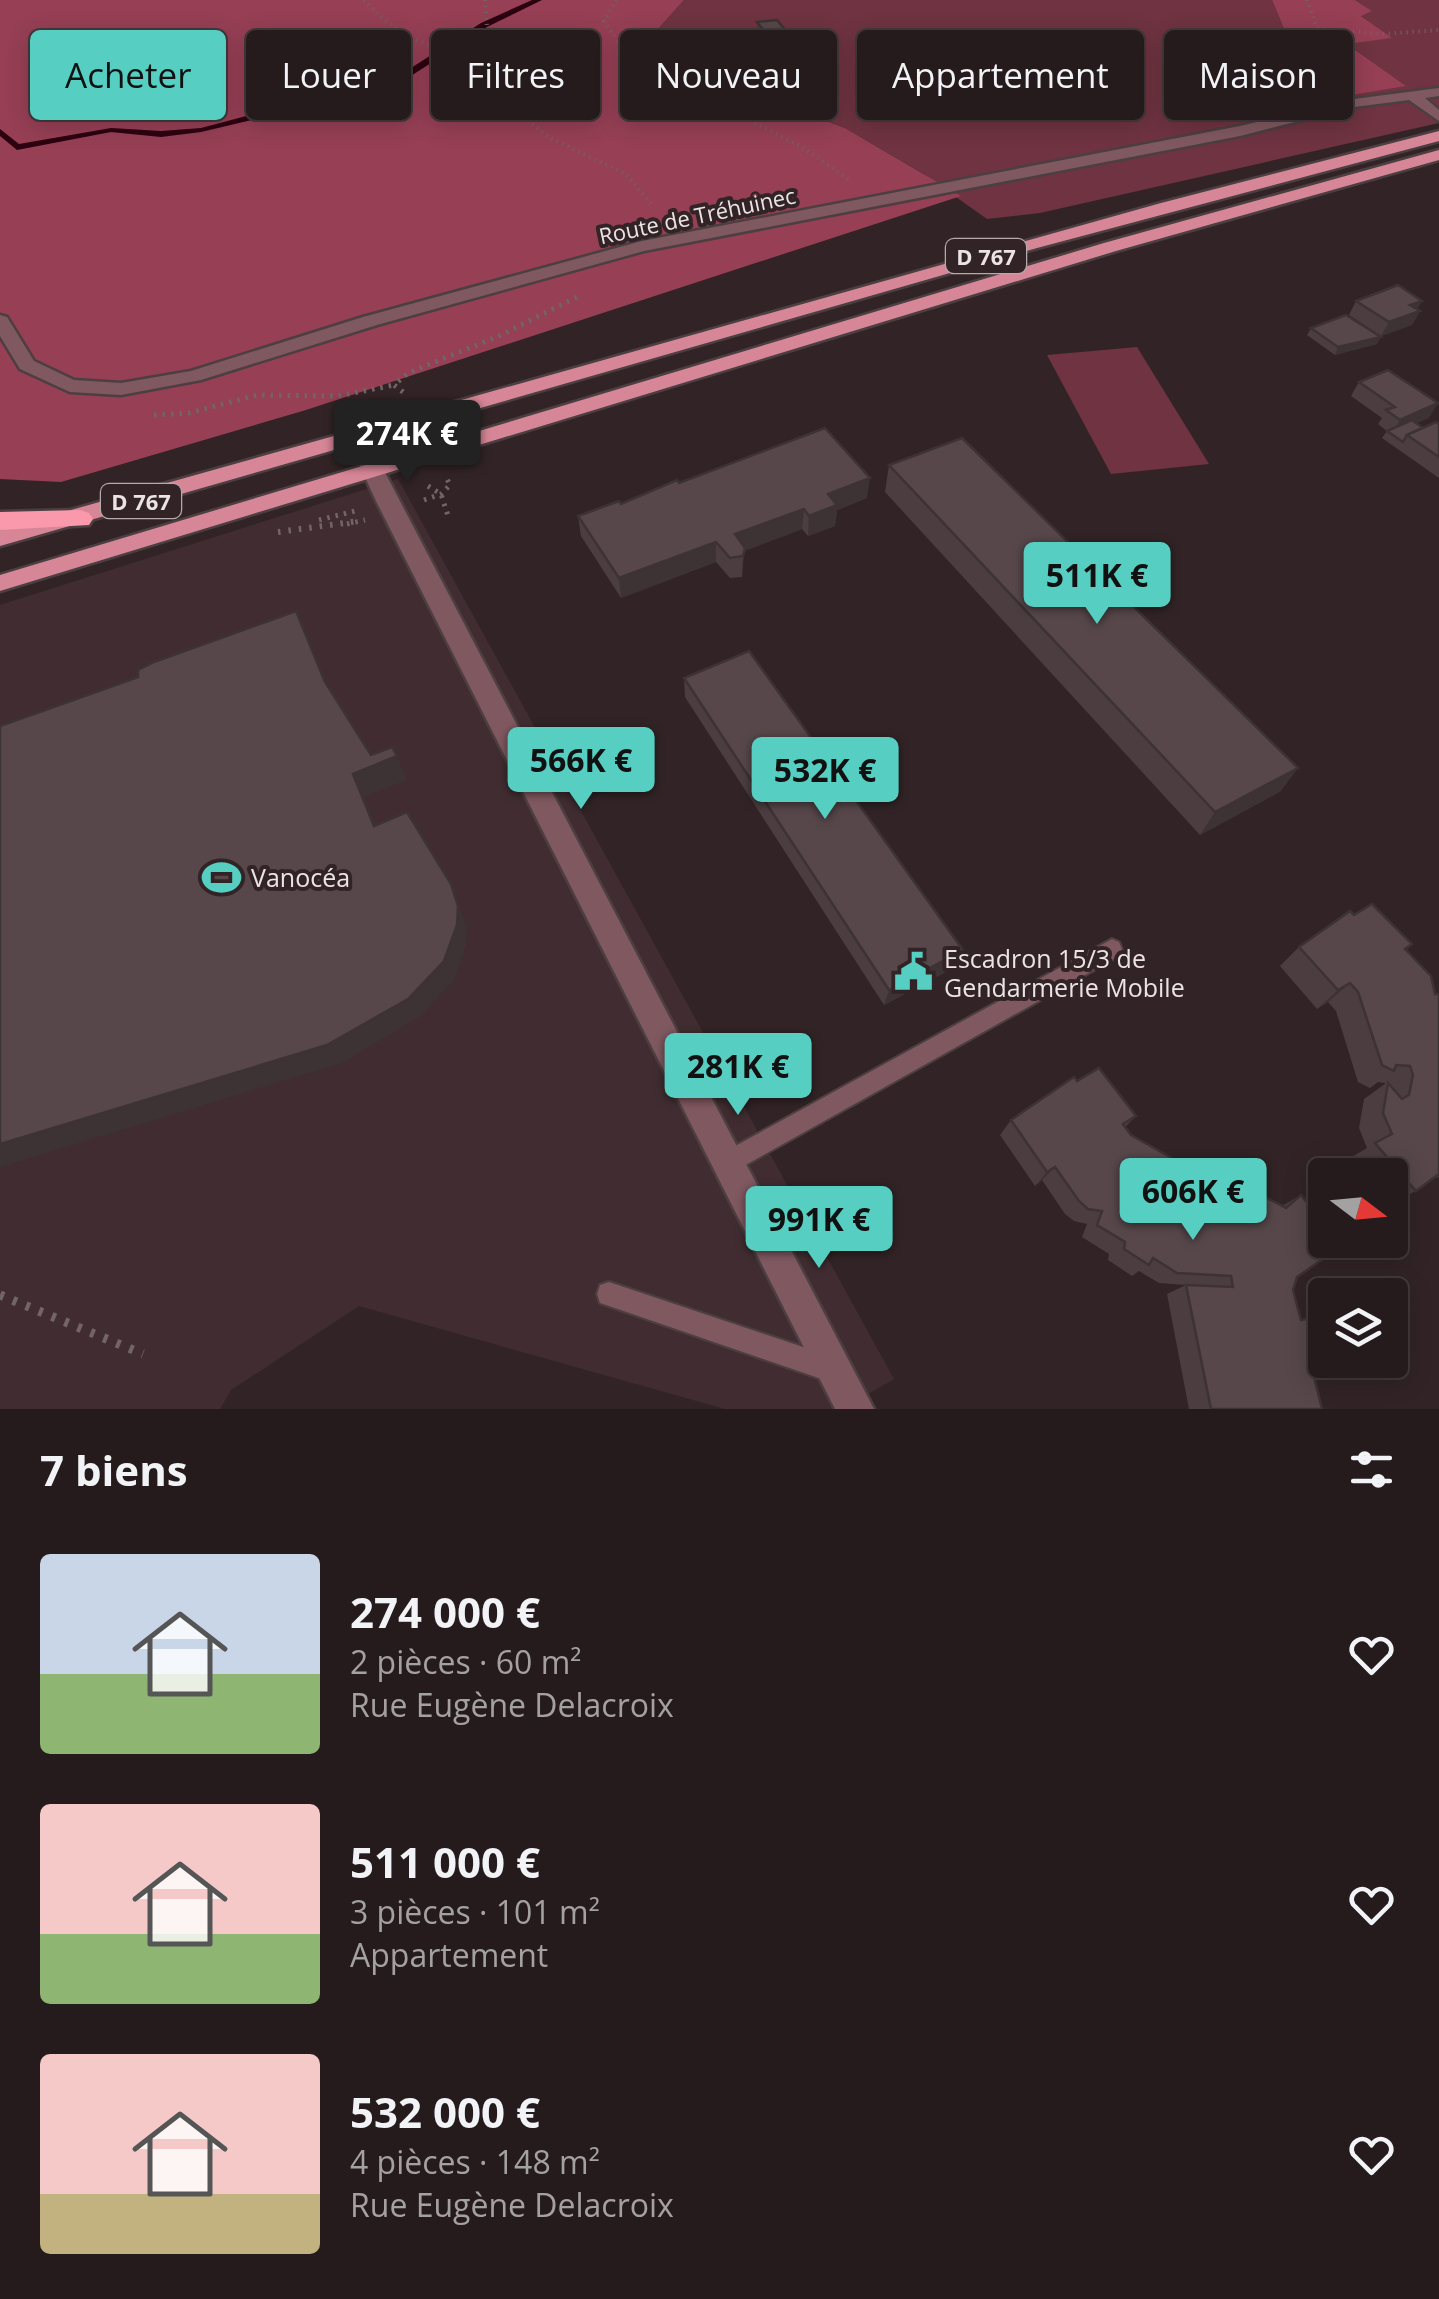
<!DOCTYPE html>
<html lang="fr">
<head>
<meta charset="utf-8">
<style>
	:root { --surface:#261b1c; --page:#2e2425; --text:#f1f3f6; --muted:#a4a1a3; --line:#42393b; --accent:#56cec2 }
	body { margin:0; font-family:"Open Sans",sans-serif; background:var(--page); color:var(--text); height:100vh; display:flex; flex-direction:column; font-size:38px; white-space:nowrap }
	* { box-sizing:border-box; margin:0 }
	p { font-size:32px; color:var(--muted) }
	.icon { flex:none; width:55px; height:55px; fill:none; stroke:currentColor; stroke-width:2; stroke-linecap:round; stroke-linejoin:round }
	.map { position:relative; height:1409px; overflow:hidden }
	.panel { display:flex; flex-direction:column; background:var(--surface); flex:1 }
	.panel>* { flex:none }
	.guide { position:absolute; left:30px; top:30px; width:1380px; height:90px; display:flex; gap:20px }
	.needle { width:65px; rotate:106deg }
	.controls { position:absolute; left:1308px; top:1158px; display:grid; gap:20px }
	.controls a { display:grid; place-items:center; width:100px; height:100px; border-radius:10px; background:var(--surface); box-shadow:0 5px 25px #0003,0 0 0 2px var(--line); font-size:50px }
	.price { position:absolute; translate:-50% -85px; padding:0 22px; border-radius:10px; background:var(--accent); color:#111; font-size:32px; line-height:65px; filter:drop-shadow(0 2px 5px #0008) }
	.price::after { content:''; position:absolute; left:50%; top:60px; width:30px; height:22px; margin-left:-15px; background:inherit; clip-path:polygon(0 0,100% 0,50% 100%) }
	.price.active { background:#222; color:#fff }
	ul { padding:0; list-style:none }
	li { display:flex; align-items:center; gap:30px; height:250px; padding:0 40px }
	li span { display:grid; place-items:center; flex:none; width:280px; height:200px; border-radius:10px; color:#555 }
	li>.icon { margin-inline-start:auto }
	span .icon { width:120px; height:120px; fill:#fffc; stroke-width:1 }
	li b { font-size:42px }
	h2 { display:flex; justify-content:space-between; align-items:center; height:120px; padding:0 40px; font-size:42px }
	.tag { padding:0 35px; border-radius:10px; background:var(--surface); box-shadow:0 5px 25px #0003,0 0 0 2px var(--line); font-size:35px; line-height:90px }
	.tag.active { background:var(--accent); color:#111 }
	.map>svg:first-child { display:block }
	.built { fill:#412d31 }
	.green { fill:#6f3341 }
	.forest { fill:#963f55 }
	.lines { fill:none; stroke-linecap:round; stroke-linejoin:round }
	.stream { fill:#2d0210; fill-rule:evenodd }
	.lane-casing { stroke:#4c3f41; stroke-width:4 }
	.street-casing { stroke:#4c3f41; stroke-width:5 }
	.primary-casing { stroke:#4c3f41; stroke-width:5 }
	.highway-casing { stroke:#4c3f41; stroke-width:5 }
	.path-far3 { stroke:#726567; stroke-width:4; stroke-dasharray:1 5; stroke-linecap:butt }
	.path-far2 { stroke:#726567; stroke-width:5; stroke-dasharray:2.5 6; stroke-linecap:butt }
	.path-far1 { stroke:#726567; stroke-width:6; stroke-dasharray:2.5 8; stroke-linecap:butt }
	.path { stroke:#726567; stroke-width:9; stroke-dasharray:4 10; stroke-linecap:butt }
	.lane { fill:#805860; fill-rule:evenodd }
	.street { fill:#805860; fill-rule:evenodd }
	.primary { fill:#d78697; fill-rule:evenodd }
	.highway { fill:#fa98ac; fill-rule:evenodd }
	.wall { fill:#4b3d40 }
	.shaded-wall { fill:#3d3234 }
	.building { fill:#57474a; stroke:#3d3234; stroke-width:2.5 }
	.labels { text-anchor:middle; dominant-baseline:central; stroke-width:8; stroke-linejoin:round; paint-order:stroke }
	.far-street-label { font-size:22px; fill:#ece3e4; stroke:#322426 }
	.shield { fill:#322426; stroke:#b4aaab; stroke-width:2.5 }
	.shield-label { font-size:22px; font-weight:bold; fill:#ece3e4 }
	.poi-label { font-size:25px; fill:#ece3e4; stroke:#322426; text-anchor:start }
</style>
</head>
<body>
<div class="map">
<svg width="1439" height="1409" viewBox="0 0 1439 1409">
	<rect width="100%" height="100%" fill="#322426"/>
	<path class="built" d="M398,479L894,1379L842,1409H725L359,1306L231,1390L220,1409H0V605Z"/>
	<g class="green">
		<path d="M684,0H1272L1299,65L1321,100L1404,85L1346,43L1390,38L1360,15L1371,11L1355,0H1439V123L1040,213L987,219L922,173L845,128L662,61L650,38Z"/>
		<path d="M1137,347L1209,464L1111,474L1047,355Z"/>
	</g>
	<g class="forest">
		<path d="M0,0H684L650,38L662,61L845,128L961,196L306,410L61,482L0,479Z"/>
		<path d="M1272,0H1355L1372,11L1361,16L1392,38L1347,44L1406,86L1321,100L1299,65Z"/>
	</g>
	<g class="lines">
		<path class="stream" d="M532,0H542L487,27L389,90L370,96L300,98L256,119L201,132L161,137L111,132L17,150L0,136V129L19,144L111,128L161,131L201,128L250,115L299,94L366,92L383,86L481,23Z"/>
		<defs>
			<g id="lane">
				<path d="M1112,939L1119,942L1122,949L1119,956L733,1172L725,1176L717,1172L713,1164L717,1156Z"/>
				<path d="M609,1282L833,1357L842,1361L846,1370L842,1379L833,1383L609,1306L600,1303L597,1294L600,1285Z"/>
			</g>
			<g id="street">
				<path d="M1439,88V96L1425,98L1439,110V121L1409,100L1354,107L1240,136L644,251L377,325L201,380L121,395L70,392L20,369L0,336V315L7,317L34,361L74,380L121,383L191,371L363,317L642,241L1240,126L1354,99Z"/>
				<path d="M357,431L367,438L874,1409H835L376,501L347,438Z"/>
			</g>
			<g id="primary">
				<path d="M1439,131V141L1037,248L0,546V530L1161,203Z"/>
				<path d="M1439,150V160L1116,251L0,591V575L1104,243Z"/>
			</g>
			<path id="highway" d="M80,510L89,513L93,519L89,525L0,530V512Z"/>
		</defs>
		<use href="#lane" class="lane-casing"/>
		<use href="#street" class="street-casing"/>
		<use href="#primary" class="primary-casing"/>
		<use href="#highway" class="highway-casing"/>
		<g class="path-far3">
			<path d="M364,0C400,39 438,53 490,59"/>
			<path d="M485,0L492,92L548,137L626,174L654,207"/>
			<path d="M616,0L604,21L629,57L802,147L848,179"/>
			<path d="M1307,0L1337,83"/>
			<path d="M1317,28L1381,34L1439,30"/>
		</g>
		<g class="path-far2">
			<path d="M403,392L394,385L408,373L499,336L579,296"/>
			<path d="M154,415L189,413L257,395L338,396L394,385"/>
			<path d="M428,486L441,494L449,519"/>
			<path d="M424,500L441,494L450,485L445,475"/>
			<path d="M319,520L355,511"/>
			<path d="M347,524L365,520"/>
		</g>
		<path class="path-far1" d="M278,532L359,521"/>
		<path class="path" d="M0,1295L143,1354"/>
		<use href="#lane" class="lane"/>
		<use href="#street" class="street"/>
		<use href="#primary" class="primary"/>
		<use href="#highway" class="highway"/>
	</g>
	<g class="wall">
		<path d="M757,22L798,45L797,52L778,55L757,29Z"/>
		<path d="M1356,301L1420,311L1412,325L1381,336L1349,315Z"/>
		<path d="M1311,328L1377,344L1335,355L1307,335Z"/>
		<path d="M1359,382L1429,418L1416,423L1423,428L1439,424V478L1382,438L1387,431L1378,424L1382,418L1351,396Z"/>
		<path d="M889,465L1281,791L1200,835L885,492Z"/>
		<path d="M679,483L867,498L837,510L835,526L808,536L802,529L744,551L742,577L730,578L716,562L621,598L581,536L578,516L621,504Z"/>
		<path d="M684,678L963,950L957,966L884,1005L685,697Z"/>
		<path d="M1299,947L1406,949L1435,994H1439V1177L1434,1178L1416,1191L1390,1204V1175H1365L1350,1158L1367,1148L1359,1128L1364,1099L1385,1084V1083L1378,1082L1370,1088L1358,1082L1336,1011L1328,1002L1317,1009L1280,966Z"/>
		<path d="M1077,1081L1136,1116L1125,1127L1131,1135L1212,1193L1202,1199L1200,1206L1211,1212H1216L1209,1203L1229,1190L1282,1206L1301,1195L1297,1277L1293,1290L1301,1320L1315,1353L1309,1355L1322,1409H1189L1167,1294L1186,1285L1159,1283L1139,1271L1132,1276L1108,1260L1109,1254L1082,1237L1087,1224L1074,1221L1065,1214L1042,1180L1035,1186L1000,1135L1011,1120Z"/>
	</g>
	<g class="shaded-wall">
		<path d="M798,45L797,52L778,55V48Z"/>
		<path d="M1422,301L1415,313L1420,311L1412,325L1381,336L1389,322L1410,305Z"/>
		<path d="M1381,337L1377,344L1335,355L1338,347Z"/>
		<path d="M1438,403L1429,418L1391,434L1400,420Z"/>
		<path d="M870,478L867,498L837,510L835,526L808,536L809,516L828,494Z"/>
		<path d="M804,509L802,529L744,551L742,577L743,556L735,534Z"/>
		<path d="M716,542V562L621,598L619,578Z"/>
		<path d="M397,756L407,780L364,797L384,848L374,826L353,774Z"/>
		<path d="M1298,768L1281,791L1200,835L1215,812Z"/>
		<path d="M451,884L467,927L466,945L454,980L419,1017L342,1063L0,1167V1144Z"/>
		<path d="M963,950L957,966L884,1005L889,990Z"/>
		<path d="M1350,983L1328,1002L1317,1009L1338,990Z"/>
		<path d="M1055,1167L1042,1180L1035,1186L1047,1172Z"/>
	</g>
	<g class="building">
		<path d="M777,20L798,45L778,48L757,22Z"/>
		<path d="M1398,285L1422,301L1410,305L1420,311L1389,322L1356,301Z"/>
		<path d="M1346,315L1381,337L1338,347L1311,328Z"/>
		<path d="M1388,370L1438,403L1400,420L1386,410L1395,407L1359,382Z"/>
		<path d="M1412,420L1423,428L1407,435L1403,442L1387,431Z"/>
		<path d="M1436,422L1439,424V457L1407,435Z"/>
		<path d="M825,428L870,478L828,494L837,505L809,516L804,509L735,534L745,548L743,556L730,558L716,542L619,578L578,516L619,501L621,504L677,480L679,483Z"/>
		<path d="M962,438L1298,768L1215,812L889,465Z"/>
		<path d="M296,611L325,682L371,755L392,747L397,756L353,774L374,826L407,812L451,884L458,906L457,925L444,961L408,999L327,1045L0,1144V726L138,677V670L154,662Z"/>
		<path d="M749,651L963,950L889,990L684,678Z"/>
		<path d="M1372,904L1412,944L1405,949L1431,976L1435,994H1439V1174L1416,1191L1375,1143L1392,1134L1383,1113L1388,1083L1402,1099L1409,1095L1413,1075L1410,1066L1396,1065L1394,1071L1382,1065L1358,992L1350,983L1338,990L1299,947L1350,911L1354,915Z"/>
		<path d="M1099,1068L1136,1116L1123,1124L1131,1135L1209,1179L1212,1193L1204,1192L1200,1206L1211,1212L1234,1213L1242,1207L1229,1190L1258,1193L1286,1208L1301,1195L1325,1225V1240H1337L1342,1246L1297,1277L1293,1290L1301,1320L1307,1319L1315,1353L1308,1352L1322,1409H1211L1186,1285L1233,1287L1231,1276L1177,1273L1153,1258L1149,1265L1124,1249L1125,1242L1097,1225L1102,1211L1088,1209L1079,1201L1055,1167L1047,1172L1011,1120L1074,1077L1077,1081Z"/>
	</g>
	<defs>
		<symbol id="stadium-bare" viewBox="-9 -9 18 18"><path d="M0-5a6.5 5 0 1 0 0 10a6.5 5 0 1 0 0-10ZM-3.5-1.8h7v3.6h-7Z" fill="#56cec2" stroke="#322426" stroke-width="2.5" paint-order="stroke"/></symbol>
		<symbol id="civic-bare" viewBox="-9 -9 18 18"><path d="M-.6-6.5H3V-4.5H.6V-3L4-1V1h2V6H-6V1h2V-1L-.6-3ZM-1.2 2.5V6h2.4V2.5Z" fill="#56cec2" stroke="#322426" stroke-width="2.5" paint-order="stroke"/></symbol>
	</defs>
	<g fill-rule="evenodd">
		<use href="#stadium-bare" x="194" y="850" width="55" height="55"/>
		<use href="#civic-bare" x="886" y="944" width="55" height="55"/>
	</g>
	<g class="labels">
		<g class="far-street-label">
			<text transform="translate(697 215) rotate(-12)">Route de Tréhuinec</text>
		</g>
		<g class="shield">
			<rect x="946" y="239" width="80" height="34" rx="8"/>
			<rect x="101" y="484" width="80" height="34" rx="8"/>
		</g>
		<g class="shield-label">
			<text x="986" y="256">D 767</text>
			<text x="141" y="501">D 767</text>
		</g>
		<g class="poi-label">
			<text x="251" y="877">Vanocéa</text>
			<text x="944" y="958">Escadron 15/3 de<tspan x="944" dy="29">Gendarmerie Mobile</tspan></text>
		</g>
	</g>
</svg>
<div class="controls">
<a><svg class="needle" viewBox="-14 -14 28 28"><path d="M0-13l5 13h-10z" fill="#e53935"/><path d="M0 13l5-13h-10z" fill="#a4a1a3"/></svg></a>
<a><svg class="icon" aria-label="layers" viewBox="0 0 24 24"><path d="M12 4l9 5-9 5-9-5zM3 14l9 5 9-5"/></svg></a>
</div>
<b class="price active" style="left:407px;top:485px">274K €</b>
<b class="price" style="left:1097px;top:627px">511K €</b>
<b class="price" style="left:581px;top:812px">566K €</b>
<b class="price" style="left:825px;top:822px">532K €</b>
<b class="price" style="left:738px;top:1118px">281K €</b>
<b class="price" style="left:1193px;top:1243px">606K €</b>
<b class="price" style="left:819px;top:1271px">991K €</b>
<div class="guide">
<a class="tag active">Acheter</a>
<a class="tag">Louer</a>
<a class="tag">Filtres</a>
<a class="tag">Nouveau</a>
<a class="tag">Appartement</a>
<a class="tag">Maison</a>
</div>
</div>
<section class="panel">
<h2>7 biens<svg class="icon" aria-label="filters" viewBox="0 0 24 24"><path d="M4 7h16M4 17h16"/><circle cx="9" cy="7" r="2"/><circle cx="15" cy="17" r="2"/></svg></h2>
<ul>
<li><span style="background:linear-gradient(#c9d6e8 60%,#8fb573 0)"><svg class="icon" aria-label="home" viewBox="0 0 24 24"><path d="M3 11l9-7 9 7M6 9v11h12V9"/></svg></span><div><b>274 000 €</b><p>2 pièces · 60 m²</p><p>Rue Eugène Delacroix</p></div><svg class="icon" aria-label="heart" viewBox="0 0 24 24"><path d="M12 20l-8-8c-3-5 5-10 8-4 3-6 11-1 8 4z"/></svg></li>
<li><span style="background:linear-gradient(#f6c9c9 65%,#8fb573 0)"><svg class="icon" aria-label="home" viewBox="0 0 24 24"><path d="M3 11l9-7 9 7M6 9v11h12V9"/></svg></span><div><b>511 000 €</b><p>3 pièces · 101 m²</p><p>Appartement</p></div><svg class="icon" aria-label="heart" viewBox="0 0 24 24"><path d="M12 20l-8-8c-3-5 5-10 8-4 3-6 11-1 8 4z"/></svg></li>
<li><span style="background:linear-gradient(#f6c9c9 70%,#c2b280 0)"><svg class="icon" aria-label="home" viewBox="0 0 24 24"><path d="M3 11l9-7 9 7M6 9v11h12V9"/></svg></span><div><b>532 000 €</b><p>4 pièces · 148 m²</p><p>Rue Eugène Delacroix</p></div><svg class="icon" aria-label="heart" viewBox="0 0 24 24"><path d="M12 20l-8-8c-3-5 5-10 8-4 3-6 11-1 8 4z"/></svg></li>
</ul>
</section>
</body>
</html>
